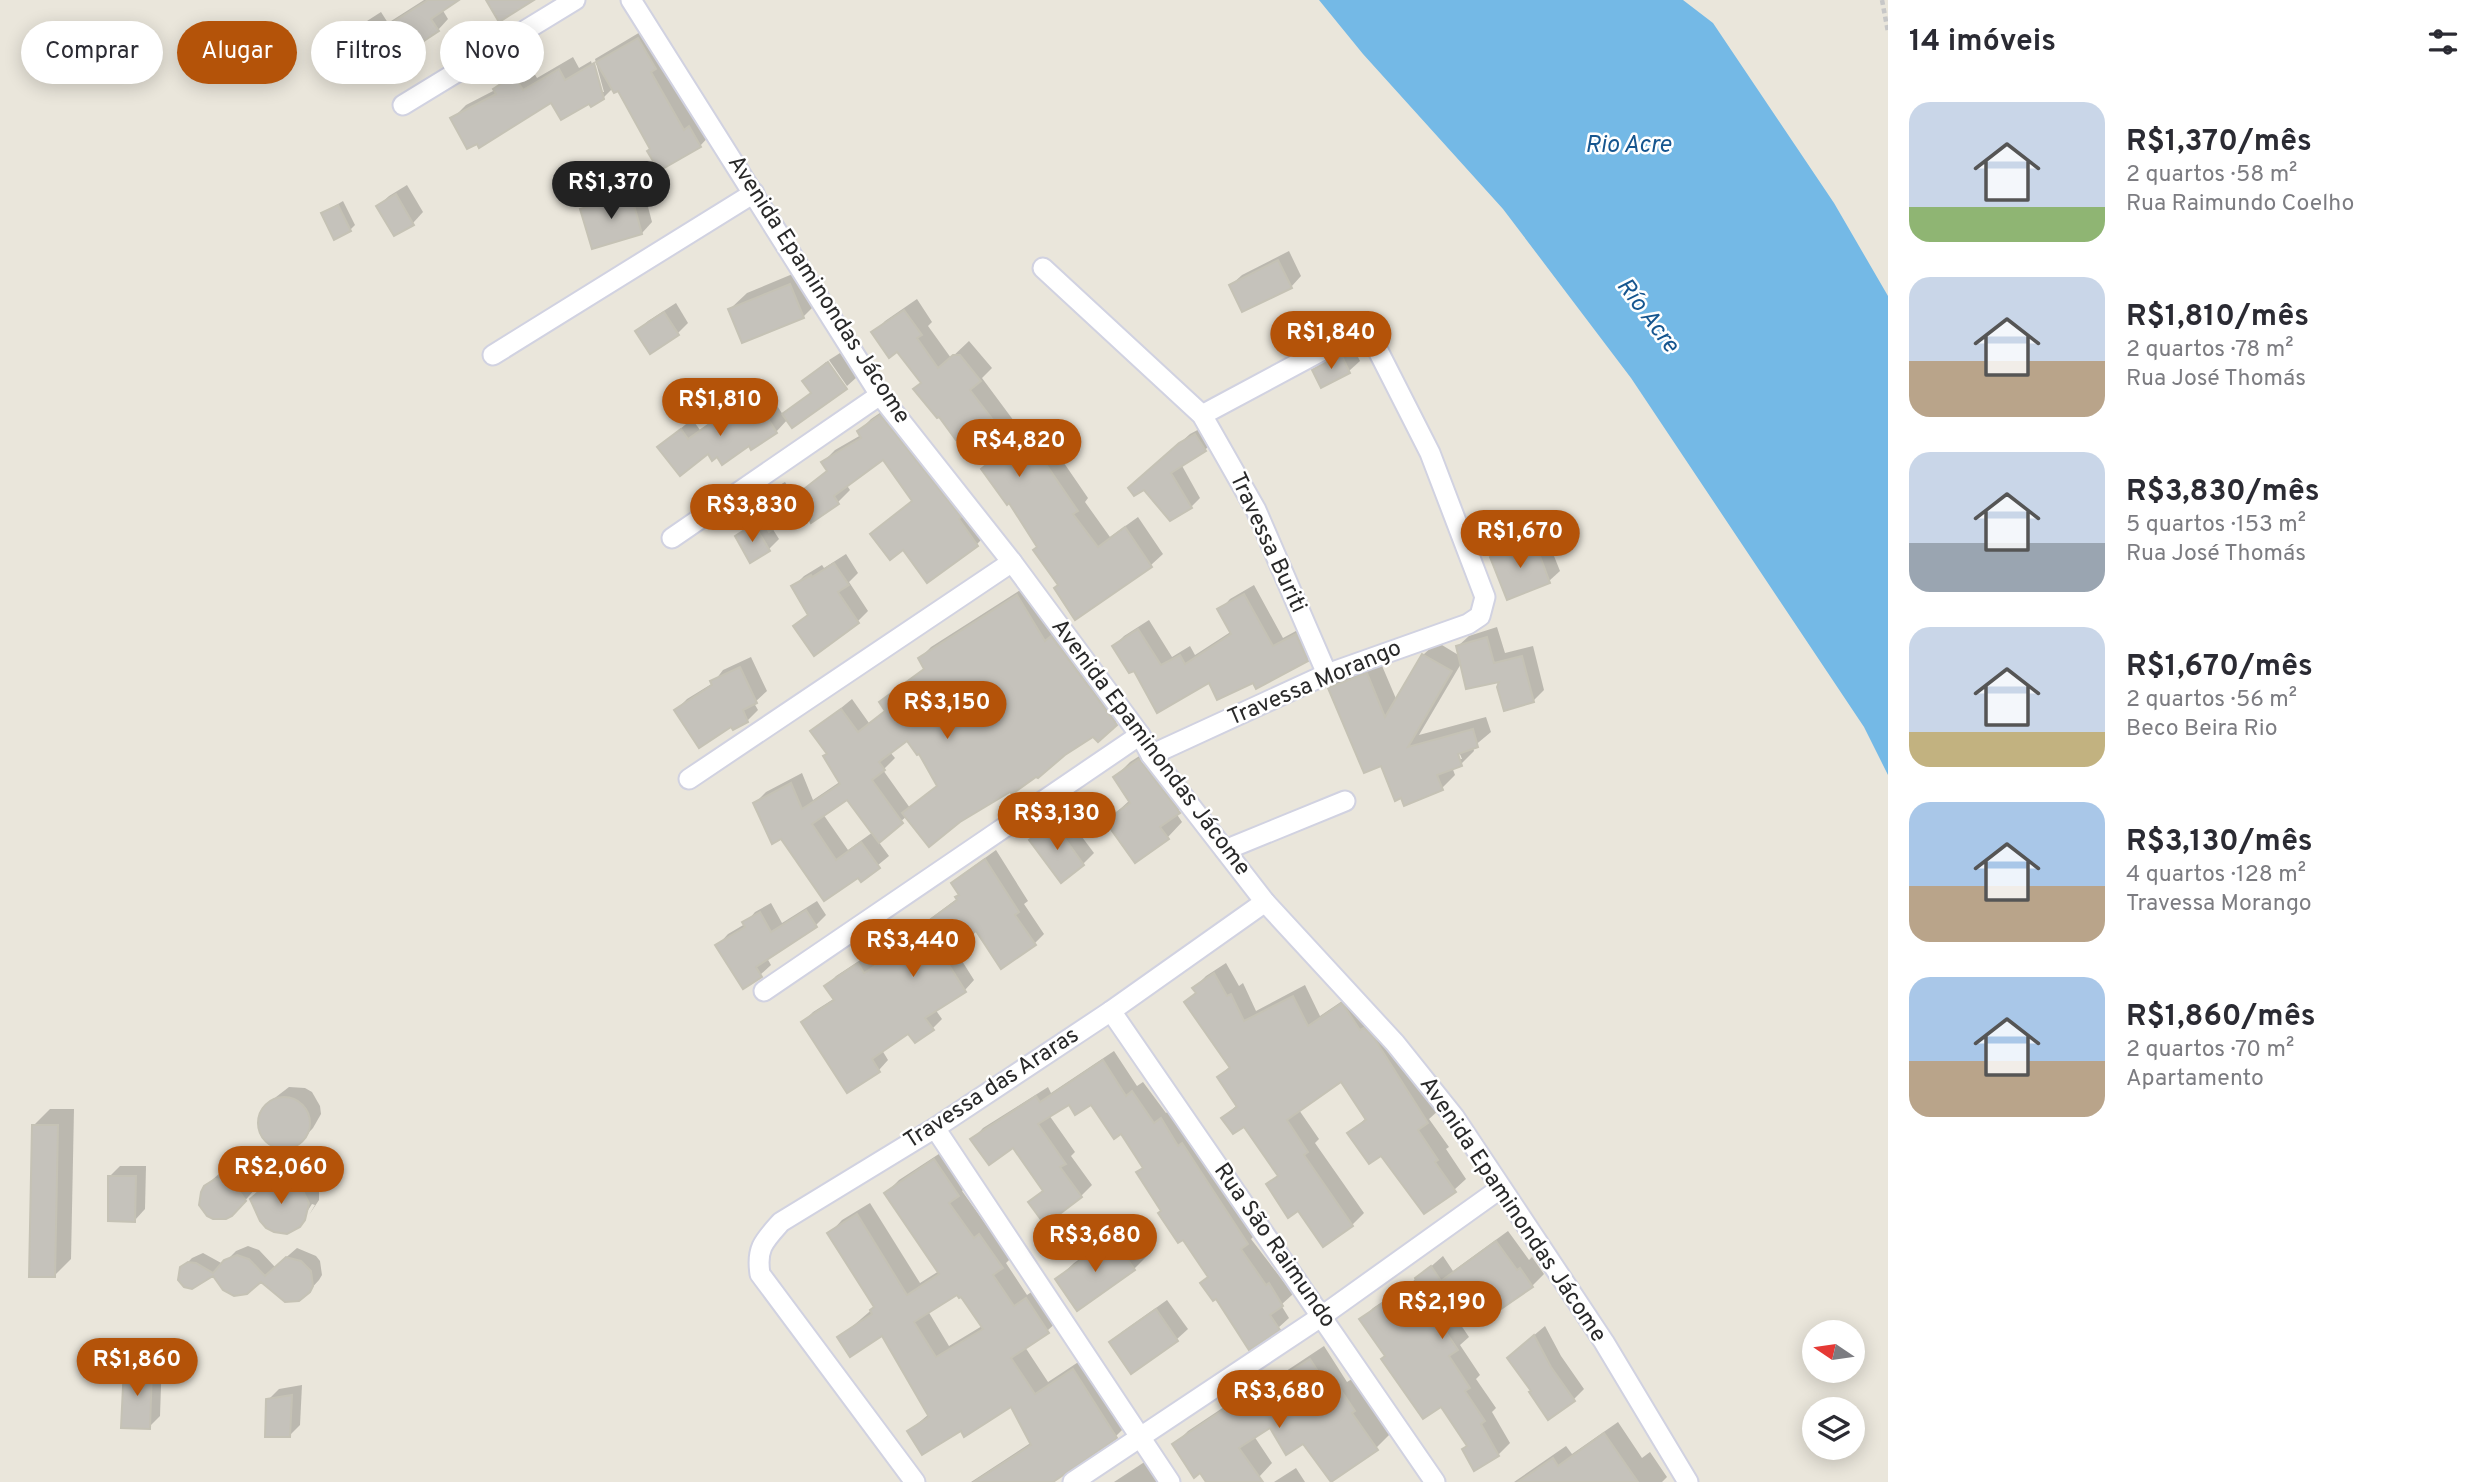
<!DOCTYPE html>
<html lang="pt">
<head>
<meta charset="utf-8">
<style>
	:root { --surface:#fff; --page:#f7f7f7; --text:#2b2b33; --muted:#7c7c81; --accent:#b45309 }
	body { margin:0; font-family:Overpass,sans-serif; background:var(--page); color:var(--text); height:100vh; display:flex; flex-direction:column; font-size:26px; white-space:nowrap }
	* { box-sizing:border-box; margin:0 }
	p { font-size:23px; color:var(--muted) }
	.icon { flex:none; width:38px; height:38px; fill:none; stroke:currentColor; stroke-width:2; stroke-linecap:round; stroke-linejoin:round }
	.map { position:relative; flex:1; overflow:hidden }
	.drawer { display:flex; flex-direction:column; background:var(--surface); width:595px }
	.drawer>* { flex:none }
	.hud { position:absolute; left:21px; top:21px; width:665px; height:63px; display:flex; gap:14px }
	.needle { width:46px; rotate:283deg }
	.tools { position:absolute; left:1802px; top:1320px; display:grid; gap:14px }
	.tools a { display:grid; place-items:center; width:63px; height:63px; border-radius:50%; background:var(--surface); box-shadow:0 4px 18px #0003; font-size:35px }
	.price { position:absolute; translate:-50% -60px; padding:0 16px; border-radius:24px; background:var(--accent); color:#fff; font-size:23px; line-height:46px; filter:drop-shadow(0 2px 4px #0008) }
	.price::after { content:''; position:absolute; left:50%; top:42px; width:21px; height:16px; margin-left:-10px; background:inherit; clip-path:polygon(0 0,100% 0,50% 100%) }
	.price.on { background:#222; color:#fff }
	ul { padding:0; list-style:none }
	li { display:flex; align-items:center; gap:21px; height:175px; padding:0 21px }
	li span { display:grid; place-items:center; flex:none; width:196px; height:140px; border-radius:21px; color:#555 }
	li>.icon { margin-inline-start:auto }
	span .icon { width:84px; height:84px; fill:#fffc; stroke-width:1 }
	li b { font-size:30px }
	h2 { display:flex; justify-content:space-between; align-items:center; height:84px; padding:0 21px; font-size:30px }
	.pill { padding:0 24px; border-radius:32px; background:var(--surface); box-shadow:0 4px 18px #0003; font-size:24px; line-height:63px }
	.pill.on { background:var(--accent); color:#fff }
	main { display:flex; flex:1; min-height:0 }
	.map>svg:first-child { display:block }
	.water { fill:#74b9e6 }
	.shadow { fill:#0003; fill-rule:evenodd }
	.building { fill:#c5c2bb; stroke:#c5c2b5; stroke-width:2; fill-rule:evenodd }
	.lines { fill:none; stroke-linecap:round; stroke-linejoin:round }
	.street-casing { stroke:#d1d2e1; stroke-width:23 }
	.path { stroke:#c7c7c7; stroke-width:4.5; stroke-dasharray:5 3.5; stroke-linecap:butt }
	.street { stroke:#fff; stroke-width:19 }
	.labels { text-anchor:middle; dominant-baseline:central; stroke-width:5; stroke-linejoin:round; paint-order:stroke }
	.street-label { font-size:23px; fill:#292929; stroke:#fff }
	.water-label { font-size:24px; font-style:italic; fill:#16568f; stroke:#fff }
</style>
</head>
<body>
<main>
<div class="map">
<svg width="1888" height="1482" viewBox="0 0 1888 1482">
	<rect width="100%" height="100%" fill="#eae6db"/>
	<path class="water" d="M1319,0H1683L1713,23L1834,203L1888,296V775L1864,727L1631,378L1503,209L1363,54Z"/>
	<g class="shadow">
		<path d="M424,0H456L442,9L448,19L438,30L379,68L357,31L367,21L381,12L388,23Z"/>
		<path d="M652,25L713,132L700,146L652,149L618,89L613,88L603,98L589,101H552L452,119L466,105L495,90L508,75L528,63L537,78L573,57L579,68L591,61L600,92H604L595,59Z"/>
		<path d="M642,184L652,222L642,233L582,209L593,198Z"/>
		<path d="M407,185L423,212L413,223L378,206L389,196Z"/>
		<path d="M343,201L355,225L350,230L323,213Z"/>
		<path d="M1289,251L1301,276L1291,287L1231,285L1242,275Z"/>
		<path d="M807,268L820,300L803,317L730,309L747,293Z"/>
		<path d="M917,299L932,322L928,326L951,358L969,341L992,368L982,378L1025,436L1036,428L1050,449L1053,447L1088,498L1085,502L1110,537L1138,517L1163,554L1151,565L1076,618L1039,547L988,464L897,350L874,333L885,321Z"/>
		<path d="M676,303L688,323L678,333L637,331L648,321Z"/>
		<path d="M1352,345L1360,361L1349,371L1322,385L1314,370L1325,360Z"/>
		<path d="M840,353L857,377L847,386L829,360Z"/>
		<path d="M826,362L845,388L788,419L776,432L718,455L659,447L692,419L700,430L727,411L728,413L766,388L783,415L812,392L804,381Z"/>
		<path d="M893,404L989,532L977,544L927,581L904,547L872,534L913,500L884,458L846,484L850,490L838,502L811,520L805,507L772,528L779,539L769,549L737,536L747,526L761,517L754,505L766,493L785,482L794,496L828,470L823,462L835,450L861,435L859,431L871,419Z"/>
		<path d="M1205,426L1214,440L1205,450L1181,464L1200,498L1191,507L1140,479L1190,434Z"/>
		<path d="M1544,531L1560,571L1549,581L1492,557L1503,547Z"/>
		<path d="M846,554L858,573L849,582L868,611L858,621L795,626L809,614L793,587L804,576L822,565L824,568Z"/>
		<path d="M1028,585L1127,713L1098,739L1093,734L907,816L878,841L889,856L861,879L782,837L755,803L766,792L802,773L813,800L841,781L829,754L813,731L852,699L869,723L887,710L881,702L892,692L925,668L920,658L931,647ZM908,738L920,751L938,785L910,808L883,770L895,758L890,752ZM848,797L873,832L848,850L823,814Z"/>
		<path d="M1254,585L1283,638L1307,625L1317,650L1307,660L1253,681H1210L1134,668L1114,646L1124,636L1149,620L1172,657L1190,646L1195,655L1232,631L1220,610L1230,599Z"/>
		<path d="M1497,627L1505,653L1533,646L1544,690L1533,701L1501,679L1462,662L1419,735L1486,717L1491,732L1473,747L1474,751L1461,764L1452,767L1455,775L1442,788L1382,763L1330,688L1343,675L1380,661L1397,701L1423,655L1437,642L1460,656L1458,646L1469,636ZM1456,745L1462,759H1458Z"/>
		<path d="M751,657L767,691L754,703L758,710L747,721L676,710L687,699L713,683L723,670Z"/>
		<path d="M1155,746L1194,796L1176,813L1182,822L1168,837L1107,821L1130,800L1115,777L1130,762Z"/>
		<path d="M1064,813L1094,853L1083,864L1031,840Z"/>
		<path d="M996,850L1028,901L1024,904L1044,934L1035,943L976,929L952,945L974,980L965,990L935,1009L942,1019L932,1029L909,1032L882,1050L888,1060L879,1070L803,1022L813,1012L835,998L827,986L836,976L868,955L875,964L900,948L898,945L908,935L958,898L961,894L953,883L963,874Z"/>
		<path d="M817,901L826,915L815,926L767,958L771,965L760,975L718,945L728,934L745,924L755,912L771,903L782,923Z"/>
		<path d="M1226,963L1239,986L1243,983L1256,1011L1305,985L1320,1016L1354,993L1439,1110L1429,1119L1449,1147L1446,1149L1466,1179L1454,1190L1381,1154L1350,1133L1366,1118L1342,1080L1299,1110L1319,1139L1315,1143L1364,1213L1352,1225L1298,1209L1268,1185L1279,1174L1245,1124L1223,1118L1237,1105L1219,1077L1231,1065L1186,1002L1197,992L1194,988L1206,976Z"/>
		<path d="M1114,1051L1137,1086L1143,1082L1166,1113L1172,1109L1258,1232L1251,1239L1293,1294L1281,1305L1289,1318L1278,1328L1209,1276L1163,1211L1144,1167L1122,1131L1091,1102L1069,1103L1049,1115L1075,1152L1071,1156L1092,1185L1081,1196L1030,1202L1044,1189L1013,1145L973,1139L983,1128L1048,1087L1051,1093Z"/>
		<path d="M289,1087L305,1088L312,1092L320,1106L321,1114L313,1128L302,1140L283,1148L272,1144L261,1132V1115L264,1108L276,1097Z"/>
		<path d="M50,1109H74L71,1259L54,1276L34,1125Z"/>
		<path d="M948,1148L971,1182L962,1191L987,1226L993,1223L1015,1254L1006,1263L1027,1295L1039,1287L1060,1319L1047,1331L1025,1347L1048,1382L1086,1357L1129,1423L1116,1436L1062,1474L1044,1482H971L1032,1442L1011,1405L961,1429L909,1431L929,1414L883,1333L839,1338L876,1306L830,1233L842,1220L870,1203L920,1283L939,1271L886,1193L899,1180ZM957,1292L961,1295L982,1326L949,1346L928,1311Z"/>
		<path d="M120,1166H146L145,1209L135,1220L110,1176Z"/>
		<path d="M294,1168L305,1171L312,1176L319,1192V1200L309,1215L315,1205L312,1204L301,1221L263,1188L281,1173Z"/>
		<path d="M234,1169L245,1174L255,1189L243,1203L210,1182L222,1171Z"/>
		<path d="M1130,1223L1150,1253L1134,1269L1057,1279L1074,1263Z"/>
		<path d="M1508,1231L1529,1260L1532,1257L1544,1274L1532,1286L1478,1283L1448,1306L1469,1337L1460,1345L1480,1375L1476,1379L1496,1408L1492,1412L1510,1443L1498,1455L1475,1468L1469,1445L1442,1405L1387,1356L1362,1319L1373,1308L1419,1277L1443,1256L1453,1271Z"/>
		<path d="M248,1246L259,1250L275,1267L297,1248L316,1256L320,1261L322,1275L319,1280L309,1291L261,1279L182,1268L192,1258L203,1253L223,1264L236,1251Z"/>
		<path d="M1167,1300L1188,1329L1177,1339L1131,1372L1111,1342L1122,1332Z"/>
		<path d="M1545,1326L1561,1356L1584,1389L1573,1400L1520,1347Z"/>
		<path d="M1324,1346L1347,1382L1355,1377L1367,1396L1365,1398L1390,1434L1376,1448L1304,1442L1270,1425L1254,1436L1272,1463L1259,1477L1251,1482H1209L1175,1444L1188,1431L1260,1383L1262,1387Z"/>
		<path d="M136,1356L162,1357L160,1416L149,1427L125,1367Z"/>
		<path d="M302,1385L300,1425L289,1436L268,1400L279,1389Z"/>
		<path d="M1618,1422L1642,1458L1650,1452L1667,1477L1662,1482H1514L1566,1446L1572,1454Z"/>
		<path d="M1149,1459L1166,1482H1114Z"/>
		<path d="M1296,1468L1305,1482H1274Z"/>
	</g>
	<g class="building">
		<path d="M428,0H459L431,19L439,31L378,71L355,31L370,22L377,32Z"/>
		<path d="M486,0H534L499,22Z"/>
		<path d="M638,38L656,69L651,72L684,130L689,126L701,147L659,171L647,151L650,149L618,91L614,93L596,62Z"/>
		<path d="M594,63L604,99L591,107L589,104L561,120L551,103L479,148L477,144L467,149L450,118L496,94L493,89L514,75L523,90L559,69L565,80Z"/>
		<path d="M396,194L414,225L394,236L376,206Z"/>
		<path d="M631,194L642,234L592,249L580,209Z"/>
		<path d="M338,205L351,231L334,240L321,213Z"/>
		<path d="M1278,260L1292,288L1242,312L1229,285Z"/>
		<path d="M790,284L804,318L742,343L728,309Z"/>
		<path d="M904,310L922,335L917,338L938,368L953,355H960L981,381L970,390L1013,446L1023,438L1038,459L1041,457L1078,511L1073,514L1098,547L1125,527L1152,567L1075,620L1054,588L1058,585L1033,550L1037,547L1009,503L1007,505L981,469L986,465L963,435L956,440L939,417L937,418L913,389L921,383L897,352L889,358L871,332Z"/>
		<path d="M664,312L679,335L650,354L635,331Z"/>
		<path d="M1341,354L1350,373L1321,388L1312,370Z"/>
		<path d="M828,362L847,389L792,428L782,414L811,393L802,381Z"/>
		<path d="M755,398L777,433L751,450L749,446L722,465L717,457L712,461L708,454L680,476L657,447L681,429L688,439L715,420L717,422Z"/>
		<path d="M880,415L961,517L959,519L978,546L927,583L903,550L890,560L870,534L912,501L883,460L834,496L839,504L811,523L805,510L769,532L752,505L772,493L781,507L827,471L821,462L861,438L857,431Z"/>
		<path d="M1195,434L1206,451L1171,473L1192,508L1170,521L1144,490L1134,496L1128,488L1179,443Z"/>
		<path d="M754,524L770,551L750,563L735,536Z"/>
		<path d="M1534,540L1550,583L1507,600L1490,557Z"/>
		<path d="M834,563L849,585L838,592L859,623L814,656L793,626L808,615L791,586L811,575L812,577Z"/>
		<path d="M1244,594L1273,646L1296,634L1308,661L1256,689L1253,683L1217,700L1209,683L1157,713L1134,671L1129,673L1112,646L1138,629L1161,665L1180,655L1185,664L1231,634L1217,609Z"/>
		<path d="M1017,595L1045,641L1051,636L1117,725L1098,742L1093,737L1065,755L1038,778L1036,777L1012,794L1010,792L960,822L929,847L902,813L937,786L919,754L917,755L907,741L879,762L885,770L872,780L903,823L879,843L847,800L812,824L836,860L861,842L880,868L861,882L858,878L824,901L781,839L772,844L753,803L791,783L802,809L840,784L823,756L827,754L810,731L841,709L858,732L885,711L879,702L924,669L918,658Z"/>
		<path d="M1487,637L1494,663L1522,656L1534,702L1504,711L1497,687L1499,682L1466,689L1456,646Z"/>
		<path d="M1422,654L1452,671L1408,747L1473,729L1478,747L1458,754L1462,766L1437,775L1443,790L1404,806L1401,798L1395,801L1381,766L1364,773L1328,688L1367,673L1385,717Z"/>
		<path d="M740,667L757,703L743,710L748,722L733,730L731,727L699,748L674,710L712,685L710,681Z"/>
		<path d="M1139,759L1180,813L1160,827L1169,839L1135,863L1105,821L1130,803L1113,777Z"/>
		<path d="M1053,822L1084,865L1061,883L1029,840Z"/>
		<path d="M985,859L1019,912L1015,915L1036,945L1001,969L976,931L942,954L966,992L925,1018L934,1030L915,1043L908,1034L872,1059L880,1072L847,1093L801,1022L834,1000L824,986L858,963L864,973L900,950L896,945L957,900L955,897L959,895L951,883Z"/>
		<path d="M806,910L817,927L756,967L762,977L743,989L715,945L745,927L742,922L760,912L771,932Z"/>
		<path d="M1214,973L1227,996L1231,994L1244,1021L1293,996L1308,1026L1342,1003L1360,1030L1364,1028L1374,1038L1428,1123L1418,1130L1438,1160L1435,1162L1456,1192L1424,1214L1381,1156L1369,1164L1347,1133L1366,1120L1341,1082L1287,1120L1308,1152L1304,1155L1353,1226L1323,1247L1298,1211L1288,1218L1266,1184L1278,1176L1244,1127L1233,1134L1221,1118L1237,1107L1217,1077L1230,1068L1184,1002L1196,993L1192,988Z"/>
		<path d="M1103,1060L1126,1096L1132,1091L1154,1123L1161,1118L1178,1146L1182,1143L1248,1244L1241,1249L1266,1285L1269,1283L1283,1306L1270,1315L1280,1330L1249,1350L1216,1299L1213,1301L1200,1283L1208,1277L1183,1240L1178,1243L1158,1213L1161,1211L1136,1172L1143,1168L1121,1134L1114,1139L1091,1105L1075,1115L1069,1105L1038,1124L1066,1164L1060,1167L1082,1197L1045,1225L1028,1202L1043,1191L1013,1148L989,1165L970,1139L1036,1096L1040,1102Z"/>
		<circle cx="284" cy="1123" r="26"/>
		<path d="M32,1125H58L55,1277H29Z"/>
		<path d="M934,1159L959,1196L949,1203L974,1238L979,1234L1003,1268L993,1275L1014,1306L1026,1298L1049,1333L1011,1358L1035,1394L1073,1369L1117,1438L1053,1482H974L1031,1445L1011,1407L964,1437L961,1431L922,1455L907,1431L929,1417L882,1336L850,1357L837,1337L872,1314L870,1310L874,1307L827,1233L857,1214L907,1295L939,1274L884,1193ZM957,1295L959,1298L961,1297L983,1329L936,1357L914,1322Z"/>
		<path d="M108,1176H136L135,1222L108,1221Z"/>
		<path d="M282,1178L294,1181L301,1187L309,1203L305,1220L300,1227L287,1234L274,1232L266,1228L260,1221L250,1199L269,1183Z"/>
		<path d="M215,1179L229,1181L235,1185L246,1201L232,1216L226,1219H213L207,1216L199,1205L201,1192L204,1186Z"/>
		<path d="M1113,1238L1135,1270L1077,1311L1055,1279Z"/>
		<path d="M1496,1241L1517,1270L1520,1268L1533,1287L1495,1313L1477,1285L1436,1317L1458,1350L1449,1356L1470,1388L1465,1391L1485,1421L1481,1424L1499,1456L1474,1471L1462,1449L1467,1446L1441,1407L1423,1419L1381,1359L1385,1356L1359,1319L1416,1281L1415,1278L1431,1266L1441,1281Z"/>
		<path d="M237,1255L249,1259L265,1276L286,1257L301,1261L311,1271L313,1286L310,1292L299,1301L285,1302L261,1282L247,1294L234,1296L223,1290L213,1276L192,1289L184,1287L178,1280L180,1267L188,1262L196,1263L213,1273L224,1260Z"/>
		<path d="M1156,1309L1178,1341L1131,1374L1109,1342Z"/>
		<path d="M1534,1335L1551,1367L1575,1401L1548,1420L1529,1392L1531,1391L1507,1358Z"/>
		<path d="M1310,1359L1333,1394L1340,1389L1355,1411L1352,1413L1378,1450L1331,1482L1303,1444L1286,1455L1270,1428L1239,1448L1263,1482H1206L1200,1473L1194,1478L1172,1444L1245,1395L1248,1399Z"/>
		<path d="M124,1366L152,1367L150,1429L121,1428Z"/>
		<path d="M292,1395L290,1437H265L266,1399Z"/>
		<path d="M1604,1433L1638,1482H1518L1553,1458L1558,1466Z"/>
	</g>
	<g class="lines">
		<defs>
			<g id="street">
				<path d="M631,0L880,395L1012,562L1140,735L1151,755L1265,902L1395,1043L1455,1118L1604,1342L1688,1482"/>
				<path d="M403,105L575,0"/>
				<path d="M1043,268L1202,415L1256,510L1327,674"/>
				<path d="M493,355L754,193"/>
				<path d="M672,538L880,395"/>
				<path d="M1151,755L1327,674L1468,624L1480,616L1485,597L1430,453L1366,327L1202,415"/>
				<path d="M689,779L1012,562"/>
				<path d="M1225,850L1345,801"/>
				<path d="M764,991L1140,735"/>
				<path d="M1111,1011L1435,1482"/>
				<path d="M935,1128L1170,1482"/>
				<path d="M915,1482L760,1274C756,1248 764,1241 781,1222L935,1128L1111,1011L1265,902"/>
				<path d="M1073,1482L1322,1316L1501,1188"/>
			</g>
		</defs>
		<use href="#street" class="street-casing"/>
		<path class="path" d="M1882,0L1888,32"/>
		<use href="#street" class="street"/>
	</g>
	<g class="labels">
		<g class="street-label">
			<text transform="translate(818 290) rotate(57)">Avenida Epaminondas Jácome</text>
			<text transform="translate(1267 543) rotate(65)">Travessa Buriti</text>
			<text transform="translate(1315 684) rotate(-23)">Travessa Morango</text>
			<text transform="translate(1150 748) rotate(53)">Avenida Epaminondas Jácome</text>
			<text transform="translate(992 1089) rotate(-33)">Travessa das Araras</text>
			<text transform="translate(1512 1210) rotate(56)">Avenida Epaminondas Jácome</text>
			<text transform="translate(1274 1246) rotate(55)">Rua São Raimundo</text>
		</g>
		<g class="water-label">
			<text x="1628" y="146">Rio Acre</text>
			<text transform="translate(1647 316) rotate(53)">Río Acre</text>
		</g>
	</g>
</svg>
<div class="tools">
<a><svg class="needle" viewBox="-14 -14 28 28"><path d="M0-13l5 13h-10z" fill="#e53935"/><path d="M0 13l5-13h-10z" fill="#7c7c81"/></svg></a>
<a><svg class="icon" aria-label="layers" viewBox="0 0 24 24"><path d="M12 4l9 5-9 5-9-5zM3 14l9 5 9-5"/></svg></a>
</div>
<b class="price on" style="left:611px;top:221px">R$1,370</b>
<b class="price" style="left:1331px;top:371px">R$1,840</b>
<b class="price" style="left:720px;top:438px">R$1,810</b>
<b class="price" style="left:1019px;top:479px">R$4,820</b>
<b class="price" style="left:752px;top:544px">R$3,830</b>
<b class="price" style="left:1520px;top:570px">R$1,670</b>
<b class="price" style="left:947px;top:741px">R$3,150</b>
<b class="price" style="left:1057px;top:852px">R$3,130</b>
<b class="price" style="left:913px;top:979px">R$3,440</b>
<b class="price" style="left:281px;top:1206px">R$2,060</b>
<b class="price" style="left:1095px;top:1274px">R$3,680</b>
<b class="price" style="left:1442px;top:1341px">R$2,190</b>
<b class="price" style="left:137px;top:1398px">R$1,860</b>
<b class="price" style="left:1279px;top:1430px">R$3,680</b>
<div class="hud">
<a class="pill">Comprar</a>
<a class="pill on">Alugar</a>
<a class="pill">Filtros</a>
<a class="pill">Novo</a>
</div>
</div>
<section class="drawer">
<h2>14 imóveis<svg class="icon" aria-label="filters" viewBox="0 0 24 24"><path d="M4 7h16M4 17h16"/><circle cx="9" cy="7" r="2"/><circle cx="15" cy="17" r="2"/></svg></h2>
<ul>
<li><span style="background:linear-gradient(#c9d6e8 75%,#8fb573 0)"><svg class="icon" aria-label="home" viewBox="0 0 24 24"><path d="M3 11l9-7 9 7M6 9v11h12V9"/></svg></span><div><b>R$1,370/mês</b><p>2 quartos · 58 m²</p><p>Rua Raimundo Coelho</p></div></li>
<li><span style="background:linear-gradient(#c9d6e8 60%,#b9a48a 0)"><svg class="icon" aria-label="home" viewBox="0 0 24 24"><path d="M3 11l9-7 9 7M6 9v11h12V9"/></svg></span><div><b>R$1,810/mês</b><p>2 quartos · 78 m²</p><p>Rua José Thomás</p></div></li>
<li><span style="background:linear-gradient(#c9d6e8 65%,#9aa5b1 0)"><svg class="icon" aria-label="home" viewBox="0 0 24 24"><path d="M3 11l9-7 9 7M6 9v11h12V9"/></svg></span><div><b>R$3,830/mês</b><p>5 quartos · 153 m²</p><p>Rua José Thomás</p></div></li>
<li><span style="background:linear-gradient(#c9d6e8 75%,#c2b280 0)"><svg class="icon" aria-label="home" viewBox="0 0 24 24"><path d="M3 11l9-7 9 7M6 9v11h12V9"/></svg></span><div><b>R$1,670/mês</b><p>2 quartos · 56 m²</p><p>Beco Beira Rio</p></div></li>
<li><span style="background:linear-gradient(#a9c7e8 60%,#b9a48a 0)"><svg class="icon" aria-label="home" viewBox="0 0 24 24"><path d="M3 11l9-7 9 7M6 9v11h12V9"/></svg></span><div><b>R$3,130/mês</b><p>4 quartos · 128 m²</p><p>Travessa Morango</p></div></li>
<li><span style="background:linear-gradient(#a9c7e8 60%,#b9a48a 0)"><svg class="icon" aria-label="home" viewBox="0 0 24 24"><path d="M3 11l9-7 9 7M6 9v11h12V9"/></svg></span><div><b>R$1,860/mês</b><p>2 quartos · 70 m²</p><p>Apartamento</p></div></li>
</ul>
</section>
</main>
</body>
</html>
